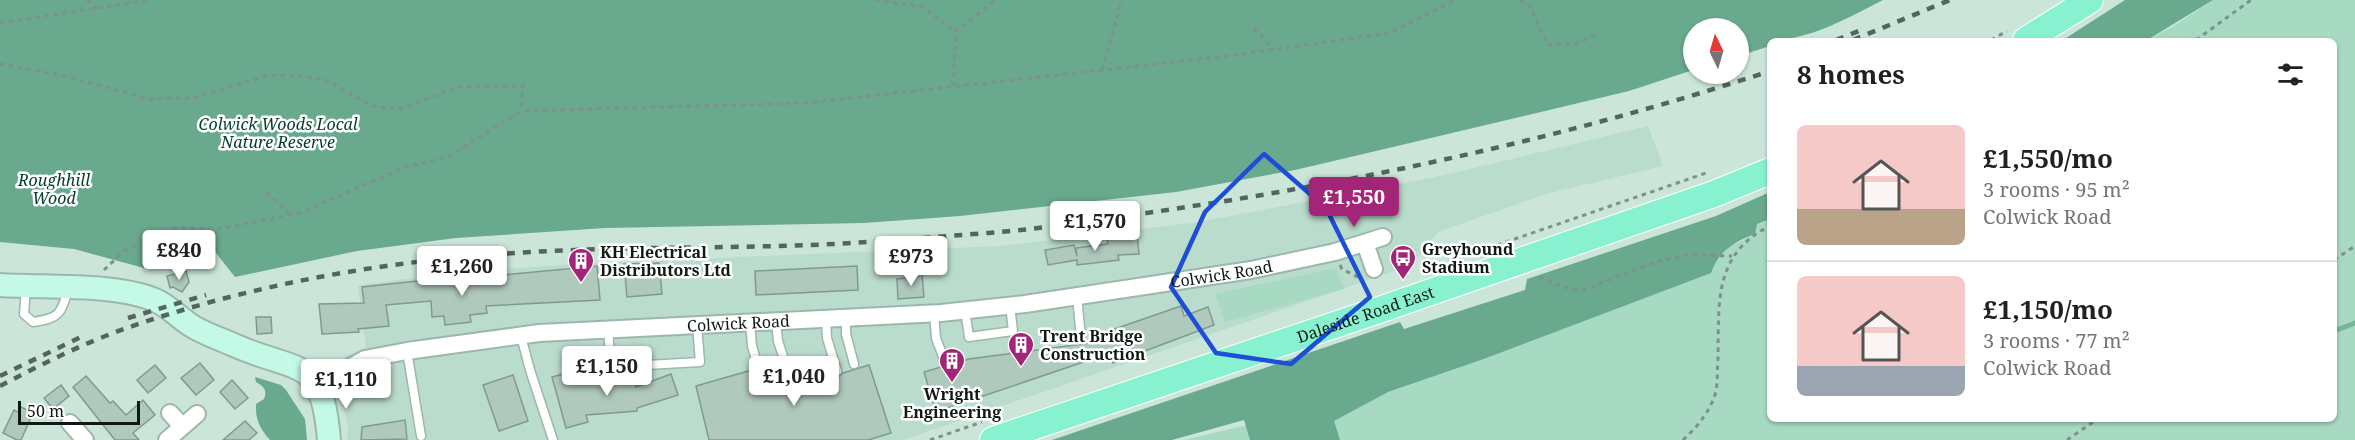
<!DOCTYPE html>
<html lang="en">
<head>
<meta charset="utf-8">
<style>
	:root { --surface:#fff; --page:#f6f6f6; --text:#202124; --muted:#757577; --line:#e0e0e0; --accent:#a32577 }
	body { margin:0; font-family:"Noto Serif",serif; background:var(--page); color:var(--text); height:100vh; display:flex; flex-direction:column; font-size:22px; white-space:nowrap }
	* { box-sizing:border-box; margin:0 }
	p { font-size:20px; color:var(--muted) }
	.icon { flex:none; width:33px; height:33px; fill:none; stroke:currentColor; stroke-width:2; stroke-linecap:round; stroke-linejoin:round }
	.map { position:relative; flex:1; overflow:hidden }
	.details { position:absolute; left:1767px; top:38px; width:570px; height:384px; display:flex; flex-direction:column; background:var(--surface); border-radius:9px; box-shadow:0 2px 4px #0004 }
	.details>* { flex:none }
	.needle { width:39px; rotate:355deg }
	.tools { position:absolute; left:1683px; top:18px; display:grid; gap:12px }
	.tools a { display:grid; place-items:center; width:66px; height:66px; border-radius:50%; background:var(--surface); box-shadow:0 2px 4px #0004; font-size:30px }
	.scale { position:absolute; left:18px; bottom:15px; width:122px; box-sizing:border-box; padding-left:6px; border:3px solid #0f1814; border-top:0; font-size:16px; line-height:21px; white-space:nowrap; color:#0f1814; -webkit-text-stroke:4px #fff; paint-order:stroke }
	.price { position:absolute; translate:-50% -51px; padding:0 14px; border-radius:6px; background:#fff; color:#222; font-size:20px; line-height:39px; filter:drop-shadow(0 2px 3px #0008) }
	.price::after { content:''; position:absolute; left:50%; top:36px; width:18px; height:14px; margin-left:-9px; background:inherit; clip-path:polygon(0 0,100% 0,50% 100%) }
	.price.current { background:var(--accent); color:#fff }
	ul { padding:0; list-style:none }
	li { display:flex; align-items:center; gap:18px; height:150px; padding:0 30px }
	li+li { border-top:2px solid var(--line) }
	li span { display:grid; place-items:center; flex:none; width:168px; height:120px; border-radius:9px; color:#555 }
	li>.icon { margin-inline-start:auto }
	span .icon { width:72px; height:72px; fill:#fffc; stroke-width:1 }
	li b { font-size:26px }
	h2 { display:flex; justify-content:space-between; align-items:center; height:72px; padding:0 30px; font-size:26px }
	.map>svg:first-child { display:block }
	.built { fill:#badccc }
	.green { fill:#a7d9c3 }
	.forest { fill:#69a98e }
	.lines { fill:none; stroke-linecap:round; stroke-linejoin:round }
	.stream { stroke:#76b69b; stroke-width:5 }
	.building { fill:#afc9bd; stroke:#819a8f; stroke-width:1.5 }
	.lane-casing { stroke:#9db7ab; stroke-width:11 }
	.street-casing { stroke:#9db7ab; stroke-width:20 }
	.secondary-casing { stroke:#9db7ab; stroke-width:26 }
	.primary-casing { stroke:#fff; stroke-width:28 }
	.path { stroke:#7e9289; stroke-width:3; stroke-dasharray:4.5 4.5; stroke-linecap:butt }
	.lane { stroke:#fff; stroke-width:8 }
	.street { stroke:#fff; stroke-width:16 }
	.secondary { stroke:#c4f8e7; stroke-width:22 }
	.primary { stroke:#88f2d0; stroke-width:26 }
	.rail { stroke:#55655e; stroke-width:4.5; stroke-dasharray:8 8; stroke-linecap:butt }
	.marked { fill:none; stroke:#1d4ed8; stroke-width:4.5; stroke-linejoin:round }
	.labels { text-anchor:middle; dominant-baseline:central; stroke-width:5; stroke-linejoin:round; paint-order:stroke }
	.park-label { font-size:16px; font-style:italic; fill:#023b2a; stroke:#fff }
	.poi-label { font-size:16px; font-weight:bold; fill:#0f1814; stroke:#fff; text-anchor:start }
	.street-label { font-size:16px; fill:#0f1814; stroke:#fff }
</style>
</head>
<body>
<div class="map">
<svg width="2355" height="440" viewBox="0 0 2355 440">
	<rect width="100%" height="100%" fill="#cbe6d9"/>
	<path class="built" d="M1648,126L1663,166L1546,194L1438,232L1412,265L903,440H347L348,425L336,378L346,356L366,347L358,286L361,285L448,273L575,264L1001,246L1199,222L1445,175Z"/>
	<g class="green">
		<path d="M2213,0H2355V440H1184L1388,392L1481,360L1713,266L1729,247L1753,235L1757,224L1770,219V418H2334V40H2147L2174,26Z"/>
		<path d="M1336,268L1344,289L1225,322L1215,294Z"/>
	</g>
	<g class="forest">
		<path d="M0,0H1883C1847,18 1811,40 1770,40V46L1739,56L1738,28H1694L1693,70L1629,91L1393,147L1295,170L1176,192L960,216L864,223L605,228L456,238L357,251L235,277L212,248L144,268L74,249L0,242Z"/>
		<path d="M2125,0H2213L2147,40H2063Z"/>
		<path d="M1770,192V219L1757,224L1755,234C1735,241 1718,252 1711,273L1481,360L1388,392L1334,421L1340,440H1250L1244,420L1172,440H1052L1400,322L1404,329L1525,290L1527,279L1716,216Z"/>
		<path d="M255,377L281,385L286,390L305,419L307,440H270C260,429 255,419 256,404L264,399C268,390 263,386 256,382Z"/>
	</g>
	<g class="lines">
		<path class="stream" d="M2334,331L2355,323"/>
	</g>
	<g class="building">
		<path d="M1137,234L1139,254L1118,255L1119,260L1077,265V260L1048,265L1045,250L1074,245L1077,256L1076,248L1108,244L1107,238Z"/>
		<path d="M659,263L662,294L627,297L624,264Z"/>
		<path d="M597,266L600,300L486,306L487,313L470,315L471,322L445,325L444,316L432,317L431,301L386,305L389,326L358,329L359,332L322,334L319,304L364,303L362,287L482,274V277Z"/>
		<path d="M857,266L858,290L756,295L755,271Z"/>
		<path d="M186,271L189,282L182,292L173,287L170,288L167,276Z"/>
		<path d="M906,274H922L924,297L898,299L897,279L906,278Z"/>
		<path d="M1181,306L1184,316L1208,307L1214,325L1113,363L1110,353L936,412L924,372L941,367L947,368L951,364L969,359L1106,341L1103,333Z"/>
		<path d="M256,317H271L272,333L257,334Z"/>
		<path d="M200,363L214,380L196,395L181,378Z"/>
		<path d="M771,364L776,379L789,377L794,373L821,365L825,379L838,377L843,373L869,365L891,433L868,440H709L696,386L752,370L755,375L760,376L765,372V366Z"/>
		<path d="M155,365L166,378L148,393L137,380Z"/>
		<path d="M574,371L577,384L635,381L636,387L671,374L678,395L637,408V411L586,415L588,422L566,428L552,377Z"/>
		<path d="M513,375L528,421L499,431L483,385Z"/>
		<path d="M86,376L110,403L113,401L126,415L143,400L155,415L133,433L139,440H115L73,387Z"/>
		<path d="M232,380L248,398L235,409L220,392Z"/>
		<path d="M61,385L69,396L53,409L44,398Z"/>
		<path d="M21,407L33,413L21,440H17L3,433L14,410L18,412Z"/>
		<path d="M405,420L407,439L361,440L362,427Z"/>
		<path d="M245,421L257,433L249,440H223Z"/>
	</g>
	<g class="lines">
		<defs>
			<g id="lane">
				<path d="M26,289L24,314L33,322C60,318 61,314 68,289"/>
				<path d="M1077,296L1081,338"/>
				<path d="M965,310L969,337L1013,331L1010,305"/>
				<path d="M934,313L936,338L945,362"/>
				<path d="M846,318V334L854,364"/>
				<path d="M826,319L827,338L837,371"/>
				<path d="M776,321L778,341L788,371"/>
				<path d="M750,322L752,346L759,370"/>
				<path d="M608,329L611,367L700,362L697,325"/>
				<path d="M521,336L530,370L553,440"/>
				<path d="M407,351L421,436"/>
			</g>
			<g id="street">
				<path d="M1365,243L1374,269"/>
				<path id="s1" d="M320,389L335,376L365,359L407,351L539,333L941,313L1025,304L1251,270L1335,252L1383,237"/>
				<path d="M170,413L182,426"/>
				<path d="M70,423L85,440"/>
				<path d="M167,440L197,414"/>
			</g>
			<path id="secondary" d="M0,285C45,288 114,283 155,300C169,306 179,318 192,326C205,334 220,339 234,345C298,374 322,354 329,440"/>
			<g id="primary">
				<path d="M2026,40L2090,0"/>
				<path id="s2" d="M993,440L1379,310L1714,194L1770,171"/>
			</g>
		</defs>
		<use href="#lane" class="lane-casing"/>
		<use href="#street" class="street-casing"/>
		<use href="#secondary" class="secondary-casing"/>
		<use href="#primary" class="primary-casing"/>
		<g class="path">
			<path d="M87,0L97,9"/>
			<path d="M875,0L923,7L954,31"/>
			<path d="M1520,0L1529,5L1548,45L1579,43L1598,33"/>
			<path d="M0,23L151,0"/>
			<path d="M1254,28L1273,49"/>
			<path d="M1991,40L2007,31"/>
			<path d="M2196,40L2251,0"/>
			<path d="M0,64L61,75L149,99L193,98L269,75L302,76L329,81L371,106L400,109L458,87L523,86L521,111"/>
			<path d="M1102,70L1122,0"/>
			<path d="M953,86L956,31L996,0"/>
			<path d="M267,192L291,215"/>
			<path d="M1480,251L1709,172"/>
			<path d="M2334,260L2355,246"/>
			<path d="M1340,265L1342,269L1362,279"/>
			<path d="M104,270L125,250L174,228L218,229L300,213L405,167L448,157L521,111L806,103L1220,57L1390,33L1455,0"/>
			<path d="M1539,277C1559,285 1578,297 1598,284L1659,261L1688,255L1732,256"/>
			<path d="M930,440L982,422"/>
			<path d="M1683,440C1697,427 1711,411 1716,391C1718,380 1717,369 1718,358C1719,303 1713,254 1770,226"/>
			<path d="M2067,440L2099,418"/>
		</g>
		<use href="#lane" class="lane"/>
		<use href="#street" class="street"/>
		<use href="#secondary" class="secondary"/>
		<use href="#primary" class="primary"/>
		<g class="rail">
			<path d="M1836,40L1861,30"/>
			<path d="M1853,40L1950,0"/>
			<path d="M128,318L206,295"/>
			<path d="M0,376L81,337"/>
			<path d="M0,386C40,365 82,344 124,329C249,285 383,261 515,253C621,246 728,249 834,244C885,241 936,237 988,233C1063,227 1139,214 1213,203C1402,173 1588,131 1770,71"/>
		</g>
	</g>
	<path class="marked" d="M1264,154L1326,208L1370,297L1291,364L1216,353L1171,287L1205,212Z"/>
	<defs>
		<symbol id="bus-pin" viewBox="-11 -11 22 30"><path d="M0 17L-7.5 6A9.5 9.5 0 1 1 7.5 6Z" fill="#a32577" stroke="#fff"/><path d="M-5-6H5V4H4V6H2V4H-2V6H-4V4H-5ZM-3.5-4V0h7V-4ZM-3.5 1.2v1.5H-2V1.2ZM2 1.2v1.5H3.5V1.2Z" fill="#fff"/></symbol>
		<symbol id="building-pin" viewBox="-11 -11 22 30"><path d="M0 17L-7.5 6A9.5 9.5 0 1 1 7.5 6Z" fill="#a32577" stroke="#fff"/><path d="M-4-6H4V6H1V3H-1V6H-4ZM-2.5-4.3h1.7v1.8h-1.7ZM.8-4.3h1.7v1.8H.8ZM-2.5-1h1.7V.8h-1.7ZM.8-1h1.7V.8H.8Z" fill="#fff"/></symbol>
	</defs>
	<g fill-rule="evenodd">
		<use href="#bus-pin" x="1388" y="243" width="30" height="40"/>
		<use href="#building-pin" x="566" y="246" width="30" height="40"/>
		<use href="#building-pin" x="1006" y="330" width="30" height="40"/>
		<use href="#building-pin" x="937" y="346" width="30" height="40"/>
	</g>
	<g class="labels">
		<g class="park-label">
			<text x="278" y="124">Colwick Woods Local<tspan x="278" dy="18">Nature Reserve</tspan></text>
			<text x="54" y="180">Roughhill<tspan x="54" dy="18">Wood</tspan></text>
		</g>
		<g class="poi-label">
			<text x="1422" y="249">Greyhound<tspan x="1422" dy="18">Stadium</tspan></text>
			<text x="600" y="252">KH Electrical<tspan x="600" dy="18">Distributors Ltd</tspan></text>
			<text x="1040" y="336">Trent Bridge<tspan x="1040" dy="18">Construction</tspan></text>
			<text x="952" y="394" text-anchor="middle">Wright<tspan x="952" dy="18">Engineering</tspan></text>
		</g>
		<g class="street-label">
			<text stroke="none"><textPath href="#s1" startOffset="916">Colwick Road</textPath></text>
			<text stroke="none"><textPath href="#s2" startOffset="393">Daleside Road East</textPath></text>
			<text stroke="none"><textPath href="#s1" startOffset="430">Colwick Road</textPath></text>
		</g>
	</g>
</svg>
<div class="tools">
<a><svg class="needle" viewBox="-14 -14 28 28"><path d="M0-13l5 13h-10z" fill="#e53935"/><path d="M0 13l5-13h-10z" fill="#757577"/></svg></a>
</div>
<div class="scale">50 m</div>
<b class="price current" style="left:1354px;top:228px">£1,550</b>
<b class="price" style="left:1095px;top:252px">£1,570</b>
<b class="price" style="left:179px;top:281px">£840</b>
<b class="price" style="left:911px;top:287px">£973</b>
<b class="price" style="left:462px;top:297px">£1,260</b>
<b class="price" style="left:607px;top:397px">£1,150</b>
<b class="price" style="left:794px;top:407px">£1,040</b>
<b class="price" style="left:346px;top:410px">£1,110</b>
<section class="details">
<h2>8 homes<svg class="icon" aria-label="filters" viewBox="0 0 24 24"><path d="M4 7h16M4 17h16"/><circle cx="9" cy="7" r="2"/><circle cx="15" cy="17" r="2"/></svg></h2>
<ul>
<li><span style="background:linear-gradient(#f6c9c9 70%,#b9a48a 0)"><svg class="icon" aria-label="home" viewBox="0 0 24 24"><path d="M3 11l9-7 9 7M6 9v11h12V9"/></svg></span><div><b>£1,550/mo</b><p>3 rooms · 95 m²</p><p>Colwick Road</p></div></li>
<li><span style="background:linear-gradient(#f6c9c9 75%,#9aa5b1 0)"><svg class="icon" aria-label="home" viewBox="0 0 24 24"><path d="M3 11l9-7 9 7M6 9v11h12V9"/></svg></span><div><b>£1,150/mo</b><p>3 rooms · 77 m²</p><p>Colwick Road</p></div></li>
</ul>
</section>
</div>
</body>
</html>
